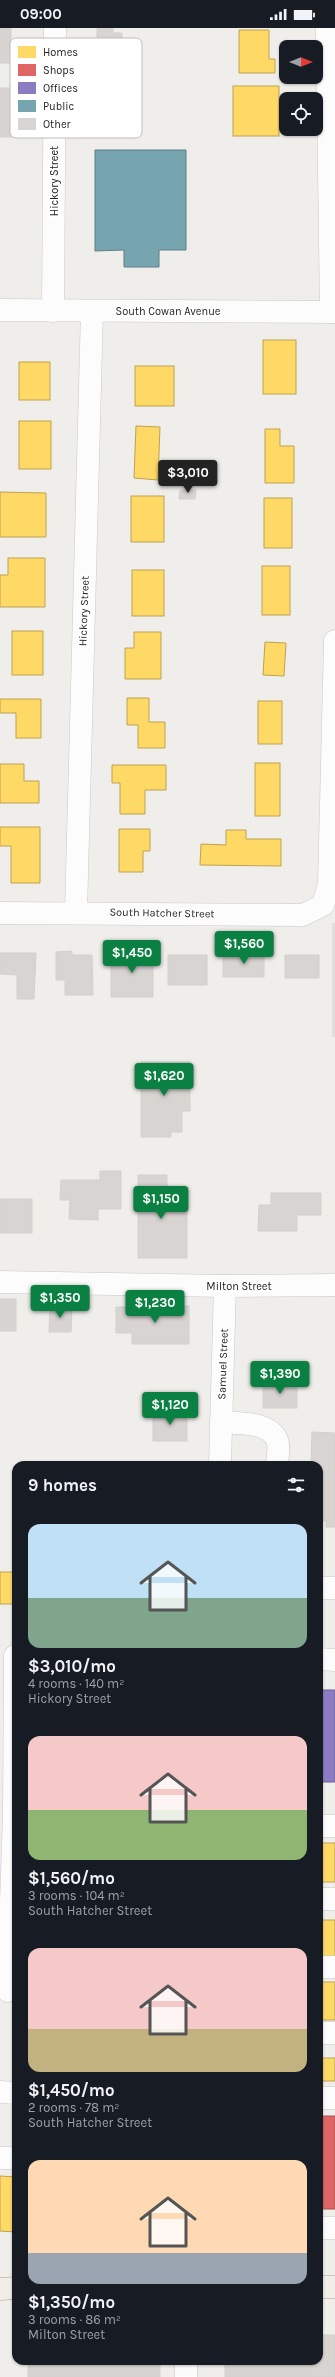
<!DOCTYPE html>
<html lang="en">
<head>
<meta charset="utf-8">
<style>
	:root { --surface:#171b24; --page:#20242c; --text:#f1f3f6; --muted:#9ea1a6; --accent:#0b8043 }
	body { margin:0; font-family:Karla,sans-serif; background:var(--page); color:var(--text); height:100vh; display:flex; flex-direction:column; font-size:15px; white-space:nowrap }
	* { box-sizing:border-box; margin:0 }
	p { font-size:13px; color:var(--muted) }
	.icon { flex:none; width:22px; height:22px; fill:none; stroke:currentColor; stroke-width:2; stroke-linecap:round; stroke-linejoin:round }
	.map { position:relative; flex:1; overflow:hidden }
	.sheet { position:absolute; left:12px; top:1433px; width:311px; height:904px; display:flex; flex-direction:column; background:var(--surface); border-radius:12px; box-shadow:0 1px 3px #0004 }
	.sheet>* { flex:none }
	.needle { width:26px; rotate:90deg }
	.tools { position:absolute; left:279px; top:12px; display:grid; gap:8px }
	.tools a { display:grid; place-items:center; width:44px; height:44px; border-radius:8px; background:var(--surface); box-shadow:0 1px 3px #0004; font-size:20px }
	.price { position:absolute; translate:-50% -34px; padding:0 9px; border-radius:4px; background:var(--accent); color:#fff; font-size:13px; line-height:26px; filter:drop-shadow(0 1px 2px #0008) }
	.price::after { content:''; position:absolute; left:50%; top:24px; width:12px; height:9px; margin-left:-6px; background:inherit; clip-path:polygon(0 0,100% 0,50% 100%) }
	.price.on { background:#222; color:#fff }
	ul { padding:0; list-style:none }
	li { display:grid; align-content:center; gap:8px; height:212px; padding:0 16px }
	li span { display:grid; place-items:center; height:124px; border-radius:12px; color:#555 }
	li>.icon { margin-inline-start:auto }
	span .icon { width:72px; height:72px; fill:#fffc; stroke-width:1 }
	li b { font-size:17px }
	h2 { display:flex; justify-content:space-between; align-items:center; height:48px; padding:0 16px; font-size:17px }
	.status { display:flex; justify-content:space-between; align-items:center; height:28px; padding:0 20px; background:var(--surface); direction:ltr }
	.status svg { height:11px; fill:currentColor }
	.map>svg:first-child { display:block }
	.parking { fill:#e0dfde }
	.homes { fill:#ffd966; stroke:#bda252 }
	.shops { fill:#e06666; stroke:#a75252 }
	.offices { fill:#8e7cc3; stroke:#6e6193 }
	.public { fill:#76a5af; stroke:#5d7e85 }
	.building { fill:#d7d4d2; stroke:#d3d0cc }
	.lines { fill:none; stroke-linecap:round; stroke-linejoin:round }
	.minor-casing { stroke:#c9c8c7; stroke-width:23 }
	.major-casing { stroke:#a79c86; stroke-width:23 }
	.minor { stroke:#fdfcfc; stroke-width:22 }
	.major { stroke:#f3ede7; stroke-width:22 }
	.labels { text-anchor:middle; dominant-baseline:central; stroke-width:4; stroke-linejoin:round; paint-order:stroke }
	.street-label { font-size:11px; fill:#222; stroke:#fff }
	.key { fill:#fff; stroke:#bdbdbd; stroke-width:1 }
	.key-label { font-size:11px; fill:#222 }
</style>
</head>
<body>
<div class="status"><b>09:00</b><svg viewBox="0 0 49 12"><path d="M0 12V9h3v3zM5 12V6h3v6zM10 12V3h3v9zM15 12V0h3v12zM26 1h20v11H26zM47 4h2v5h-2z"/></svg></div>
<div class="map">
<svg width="335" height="2349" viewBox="0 0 335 2349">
	<rect width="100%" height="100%" fill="#f0eeeb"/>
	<rect class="parking" x="332" y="895" width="3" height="114"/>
	<g class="homes">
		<path d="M239,2H269V31H275V45H239Z"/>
		<rect x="233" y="58" width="46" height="50"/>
		<rect x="263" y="312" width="33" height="54"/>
		<rect x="19" y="334" width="31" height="38"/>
		<rect x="135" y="338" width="39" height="40"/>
		<rect x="19" y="393" width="32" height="48"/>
		<path d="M136,398L160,399L158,452L134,450Z"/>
		<path d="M265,401H280V418H294V455H265Z"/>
		<path d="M0,464L46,465V509H0Z"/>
		<rect x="131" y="468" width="33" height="46"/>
		<rect x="264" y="470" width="28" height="50"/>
		<path d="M8,530H45V579H0V547H8Z"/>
		<rect x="262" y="538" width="28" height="49"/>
		<rect x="132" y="542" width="32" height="46"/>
		<rect x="12" y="603" width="31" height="44"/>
		<path d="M134,604H161V651H125V620H134Z"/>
		<path d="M265,614L286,615L284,648L263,647Z"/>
		<path d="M127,670H149V694H165V720H138V697H127Z"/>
		<path d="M0,671H41V710H16V685H0Z"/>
		<rect x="258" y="673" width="24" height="43"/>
		<rect x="255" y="735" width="25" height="53"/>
		<path d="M0,736H24V753H39V775H0Z"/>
		<path d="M112,737H166V762H145V786H120V755H112Z"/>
		<path d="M0,799H40V855H11V818H0Z"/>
		<path d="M119,801H150V823H143V844H119Z"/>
		<path d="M226,802H246V811H281V838L200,837L201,816L226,817Z"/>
		<rect x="0" y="1544" width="16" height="32"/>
		<rect x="319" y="1815" width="16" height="39"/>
		<rect x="319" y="1892" width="16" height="38"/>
		<rect x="319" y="1954" width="16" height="38"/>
		<rect x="319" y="2030" width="16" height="23"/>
		<path d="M0,2148L16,2149V2204L0,2203Z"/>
	</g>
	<rect class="shops" x="319" y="2088" width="16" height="93"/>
	<rect class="offices" x="319" y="1662" width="16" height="92"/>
	<path class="public" d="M95,122H186V222H159V239H124V222L95,223Z"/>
	<g class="building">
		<rect x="0" y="0" width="11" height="35"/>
		<path d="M97,0H113V5H122V36H97Z"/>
		<rect x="0" y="60" width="13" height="49"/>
		<path d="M180,462H196L195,471H179Z"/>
		<path d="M72,923V927H92L93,967H65V952H56V924Z"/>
		<rect x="111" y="923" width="42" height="46"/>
		<path d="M0,925H36L34,971H17V947L0,946Z"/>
		<rect x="223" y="925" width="41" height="24"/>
		<rect x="168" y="927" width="39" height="30"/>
		<rect x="285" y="927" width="34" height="23"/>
		<path d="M141,1034H190V1083H182V1104H171V1109H141Z"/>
		<path d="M100,1143H121V1181H98V1192L69,1191L70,1172H60L61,1152H100Z"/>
		<path d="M138,1147H167V1162H179V1179H187V1230H138Z"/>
		<path d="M271,1165H321V1187H297V1203H258L259,1177H271Z"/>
		<rect x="0" y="1171" width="32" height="34"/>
		<rect x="0" y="1271" width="16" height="32"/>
		<path d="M50,1278L72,1279L71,1304H49Z"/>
		<path d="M189,1278V1316H132V1305H116V1279Z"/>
		<rect x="263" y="1354" width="34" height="26"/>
		<rect x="153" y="1383" width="34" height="30"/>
		<path d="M312,1404L335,1405V1499H326V1493H319V1437H311Z"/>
		<path d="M319,2307H335V2349H225V2333H319Z"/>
		<rect x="28" y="2333" width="132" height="16"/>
	</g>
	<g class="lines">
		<defs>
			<g id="minor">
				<path d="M327,0L331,284"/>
				<path d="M0,282L335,284"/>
				<path d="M53,283L55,0"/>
				<path d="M76,884L92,283"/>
				<path d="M0,885L303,887L323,877L329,857L335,613"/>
				<path d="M0,1254L225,1258L335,1257"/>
				<path d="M221,1394C239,1396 269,1393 277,1412C280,1418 277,1430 277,1437"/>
				<path d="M220,1437L225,1258"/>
				<path d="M319,1560H335"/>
				<path d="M319,1631L335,1632"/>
				<path d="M319,1798H335"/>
				<path d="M319,1871H335"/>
				<path d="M319,1939H335"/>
				<path d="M8,1963L14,1785L15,1628"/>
				<path d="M319,2005H335"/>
				<path d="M0,2064L16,2065"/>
				<path d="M319,2070H335"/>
				<path d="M0,2130H16"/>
				<path d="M319,2200H335"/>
				<path d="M186,2333V2349"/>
			</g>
			<g id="major">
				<path d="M319,2259H335"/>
				<path d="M0,2261L16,2260"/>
			</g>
		</defs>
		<use href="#minor" class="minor-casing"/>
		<use href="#major" class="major-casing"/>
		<use href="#minor" class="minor"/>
		<use href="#major" class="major"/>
	</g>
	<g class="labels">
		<g class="street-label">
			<text transform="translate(54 153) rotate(-90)">Hickory Street</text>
			<text x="168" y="283">South Cowan Avenue</text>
			<text transform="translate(84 583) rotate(-88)">Hickory Street</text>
			<text transform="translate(162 885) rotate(1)">South Hatcher Street</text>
			<text x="239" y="1258">Milton Street</text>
			<text transform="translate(223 1336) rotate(-88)">Samuel Street</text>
		</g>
	</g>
	<rect x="10" y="10" width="132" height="100" rx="6" class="key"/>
	<rect x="18" y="18" width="18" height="12" fill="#ffd966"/>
	<rect x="18" y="36" width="18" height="12" fill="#e06666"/>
	<rect x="18" y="54" width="18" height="12" fill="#8e7cc3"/>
	<rect x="18" y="72" width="18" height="12" fill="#76a5af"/>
	<rect x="18" y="90" width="18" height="12" fill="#d7d4d2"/>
	<g class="key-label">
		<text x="43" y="28">Homes</text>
		<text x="43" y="46">Shops</text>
		<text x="43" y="64">Offices</text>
		<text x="43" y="82">Public</text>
		<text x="43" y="100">Other</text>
	</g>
</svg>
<div class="tools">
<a><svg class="needle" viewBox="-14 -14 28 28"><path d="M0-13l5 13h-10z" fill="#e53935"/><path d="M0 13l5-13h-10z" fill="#9ea1a6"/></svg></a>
<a><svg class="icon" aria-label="locate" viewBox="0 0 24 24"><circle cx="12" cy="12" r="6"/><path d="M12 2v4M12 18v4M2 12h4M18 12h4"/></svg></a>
</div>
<b class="price on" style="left:188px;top:466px">$3,010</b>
<b class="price" style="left:244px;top:937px">$1,560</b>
<b class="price" style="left:132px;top:946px">$1,450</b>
<b class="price" style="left:164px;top:1069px">$1,620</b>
<b class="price" style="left:161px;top:1192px">$1,150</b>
<b class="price" style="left:60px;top:1291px">$1,350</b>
<b class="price" style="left:155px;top:1296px">$1,230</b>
<b class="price" style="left:280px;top:1367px">$1,390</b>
<b class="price" style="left:170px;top:1398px">$1,120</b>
<section class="sheet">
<h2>9 homes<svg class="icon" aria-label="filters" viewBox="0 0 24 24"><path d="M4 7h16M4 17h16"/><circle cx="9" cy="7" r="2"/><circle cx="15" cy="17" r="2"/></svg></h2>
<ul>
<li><span style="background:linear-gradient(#bfe0f5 60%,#7fa58c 0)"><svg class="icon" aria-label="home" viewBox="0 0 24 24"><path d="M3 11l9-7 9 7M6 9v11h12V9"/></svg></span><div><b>$3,010/mo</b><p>4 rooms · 140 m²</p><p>Hickory Street</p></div></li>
<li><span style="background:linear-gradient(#f6c9c9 60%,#8fb573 0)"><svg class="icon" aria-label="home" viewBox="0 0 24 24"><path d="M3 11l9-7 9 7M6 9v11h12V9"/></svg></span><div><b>$1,560/mo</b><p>3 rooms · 104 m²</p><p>South Hatcher Street</p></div></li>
<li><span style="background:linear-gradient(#f6c9c9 65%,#c2b280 0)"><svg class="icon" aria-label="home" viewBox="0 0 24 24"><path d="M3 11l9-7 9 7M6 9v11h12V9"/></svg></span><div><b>$1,450/mo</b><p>2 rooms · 78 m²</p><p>South Hatcher Street</p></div></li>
<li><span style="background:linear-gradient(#ffd9b3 75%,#9aa5b1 0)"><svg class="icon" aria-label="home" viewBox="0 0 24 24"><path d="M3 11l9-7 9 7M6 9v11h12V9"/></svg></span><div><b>$1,350/mo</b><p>3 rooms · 86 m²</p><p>Milton Street</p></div></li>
</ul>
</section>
</div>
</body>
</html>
